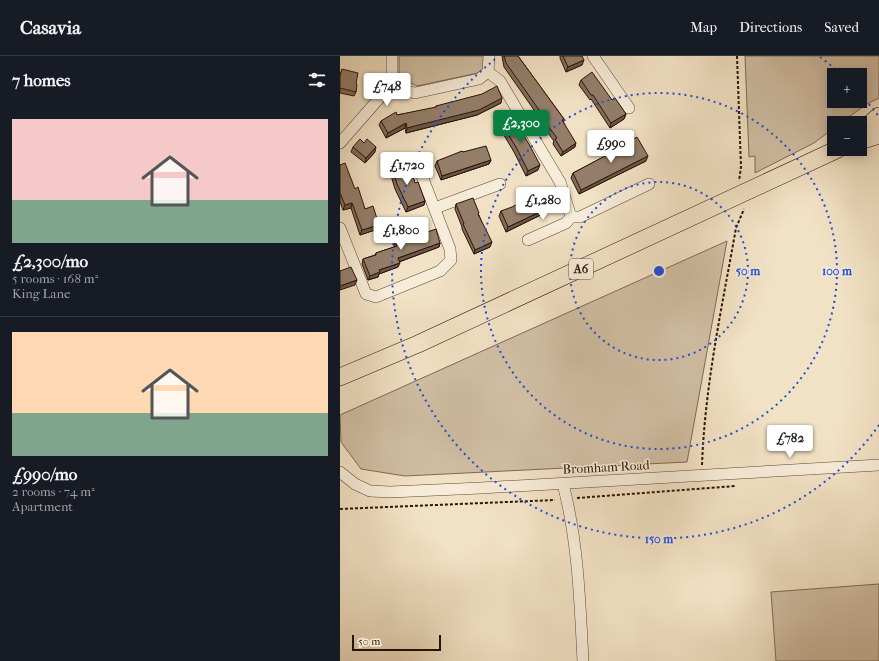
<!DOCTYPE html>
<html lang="en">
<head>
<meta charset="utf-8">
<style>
	:root { --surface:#171b24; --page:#20242c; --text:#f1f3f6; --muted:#9ea1a6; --line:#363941; --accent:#0b8043 }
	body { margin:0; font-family:"IM FELL French Canon",serif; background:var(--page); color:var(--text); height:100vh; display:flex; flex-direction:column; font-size:15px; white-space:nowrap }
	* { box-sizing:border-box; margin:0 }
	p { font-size:13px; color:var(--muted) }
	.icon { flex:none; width:22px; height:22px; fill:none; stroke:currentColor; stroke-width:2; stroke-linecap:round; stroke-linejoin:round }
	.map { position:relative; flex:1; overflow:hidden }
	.drawer { display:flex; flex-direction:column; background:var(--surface); width:340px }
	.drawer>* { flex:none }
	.tools { position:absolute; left:487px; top:12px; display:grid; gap:8px }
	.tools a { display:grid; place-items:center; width:40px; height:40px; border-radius:0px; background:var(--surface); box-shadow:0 2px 10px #0003; font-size:20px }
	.scale { position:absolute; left:12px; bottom:10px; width:89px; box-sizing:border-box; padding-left:4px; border:2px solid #2e1207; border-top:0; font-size:11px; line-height:14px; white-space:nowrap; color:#2e1207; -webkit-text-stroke:3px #f7ecd9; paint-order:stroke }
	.price { position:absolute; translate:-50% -34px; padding:0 9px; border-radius:4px; background:#fff; color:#222; font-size:13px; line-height:26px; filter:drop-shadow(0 1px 2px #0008) }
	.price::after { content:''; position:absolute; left:50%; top:24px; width:12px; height:9px; margin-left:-6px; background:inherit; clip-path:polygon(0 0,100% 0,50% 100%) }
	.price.active { background:var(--accent); color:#fff }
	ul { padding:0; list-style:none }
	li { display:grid; align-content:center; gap:8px; height:212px; padding:0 12px }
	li+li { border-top:1px solid var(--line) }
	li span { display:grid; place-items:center; height:124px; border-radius:0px; color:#555 }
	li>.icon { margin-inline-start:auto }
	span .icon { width:72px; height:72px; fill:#fffc; stroke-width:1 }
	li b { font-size:17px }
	h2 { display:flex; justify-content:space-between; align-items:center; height:48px; padding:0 12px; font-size:17px }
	header { display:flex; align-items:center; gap:24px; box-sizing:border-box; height:56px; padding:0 20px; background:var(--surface); border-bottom:1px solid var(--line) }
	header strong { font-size:19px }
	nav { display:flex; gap:22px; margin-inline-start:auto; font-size:14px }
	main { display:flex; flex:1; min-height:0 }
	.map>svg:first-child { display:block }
	.green { fill:#d1bfa5; stroke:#806856; fill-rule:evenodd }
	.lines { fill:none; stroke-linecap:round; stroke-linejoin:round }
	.minor-casing { stroke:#5f4636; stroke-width:12 }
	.highway-casing { stroke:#2e1207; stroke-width:18 }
	.path { stroke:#2e1207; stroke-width:2; stroke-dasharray:3 2; stroke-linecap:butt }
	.minor { stroke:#f7ecd9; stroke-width:11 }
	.highway { stroke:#f2e2c5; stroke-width:17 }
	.wall { fill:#7f6c5b; stroke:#2e1207 }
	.shaded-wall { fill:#68584a; stroke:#2e1207 }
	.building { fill:#947e6a; stroke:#2e1207 }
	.ring { fill:none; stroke:#1d4ed8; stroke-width:2; stroke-dasharray:2 4 }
	.labels { text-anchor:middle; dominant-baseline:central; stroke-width:3; stroke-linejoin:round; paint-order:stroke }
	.shield { fill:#f7ecd9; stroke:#6a5346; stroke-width:1 }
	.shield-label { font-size:12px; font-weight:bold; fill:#2e1207 }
	.street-label { font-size:13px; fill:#2e1207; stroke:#f7ecd9 }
	.centre { fill:#1d4ed8; stroke:#f7ecd9; stroke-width:2 }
	.ring-label { font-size:12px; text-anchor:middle; font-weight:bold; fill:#1d4ed8; stroke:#f7ecd9; stroke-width:3; stroke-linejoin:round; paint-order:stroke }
</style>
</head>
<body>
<header>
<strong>Casavia</strong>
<nav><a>Map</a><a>Directions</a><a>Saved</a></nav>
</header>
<main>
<section class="drawer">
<h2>7 homes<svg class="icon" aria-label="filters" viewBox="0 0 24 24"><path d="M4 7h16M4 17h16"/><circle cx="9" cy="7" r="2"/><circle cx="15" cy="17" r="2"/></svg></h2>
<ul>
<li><span style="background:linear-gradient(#f6c9c9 65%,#7fa58c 0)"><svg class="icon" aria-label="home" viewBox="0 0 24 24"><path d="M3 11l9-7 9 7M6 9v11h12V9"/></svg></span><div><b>£2,300/mo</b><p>5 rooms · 168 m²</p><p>King Lane</p></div></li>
<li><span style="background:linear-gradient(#ffd9b3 65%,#7fa58c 0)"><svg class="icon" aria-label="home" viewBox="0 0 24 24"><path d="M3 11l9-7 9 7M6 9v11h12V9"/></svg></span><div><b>£990/mo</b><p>2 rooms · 74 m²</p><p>Apartment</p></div></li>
</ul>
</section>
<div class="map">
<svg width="539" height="605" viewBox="0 0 539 605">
	<rect width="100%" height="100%" fill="#f2e2c5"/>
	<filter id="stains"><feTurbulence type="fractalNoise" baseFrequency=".005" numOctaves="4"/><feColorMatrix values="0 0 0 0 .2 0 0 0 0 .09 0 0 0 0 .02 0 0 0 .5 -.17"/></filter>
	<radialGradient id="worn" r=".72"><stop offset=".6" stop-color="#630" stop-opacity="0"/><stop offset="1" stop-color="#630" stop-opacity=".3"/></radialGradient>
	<g class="green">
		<path d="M59,0H144L143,13L138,17L77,30L59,21Z"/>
		<path d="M405,0H539V42L527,48L500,67H494V72L474,87L415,117V100L409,101ZM494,19H520V45H494Z"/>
		<path d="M387,185L347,406L65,420L21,413L1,386L0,359Z"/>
		<path d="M539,528V605H436L431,536Z"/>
	</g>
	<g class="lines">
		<defs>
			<g id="minor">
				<path d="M253,0L289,52"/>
				<path d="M148,16L149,0"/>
				<path d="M49,31L75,37L139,23L148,16L160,25L220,126L231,161"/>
				<path d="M0,87L49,31L52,22V0"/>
				<path d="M95,152L160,128"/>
				<path d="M231,161H240L309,128"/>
				<path d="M0,172L26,238L36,241L100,215L111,204L110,193L77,107"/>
				<path d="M188,184L226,167L231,161"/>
				<path d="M0,416L15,428L30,435L50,436L141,432L539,409"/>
				<path d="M223,428C238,485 240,546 243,605"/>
			</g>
			<g id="highway">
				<path d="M520,76L539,60"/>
				<path d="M520,85L539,79"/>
				<path d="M0,321L78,288L498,93"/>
			</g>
		</defs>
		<use href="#minor" class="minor-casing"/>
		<use href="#highway" class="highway-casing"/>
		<g class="path">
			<path d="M397,0L401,111L399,125"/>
			<path d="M362,409C365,328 382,251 396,172L404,153"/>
			<path d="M237,442L396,430"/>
			<path d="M0,453L215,444"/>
		</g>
		<use href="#minor" class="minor"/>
		<use href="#highway" class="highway"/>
	</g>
	<g class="wall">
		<path d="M162,0H178L224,63L223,65L235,91L221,100L213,88L214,85L200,67L201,64L164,11Z"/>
		<path d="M220,0H242V9L226,16L220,2Z"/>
		<path d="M2,13L16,27V36L14,40L0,37V19Z"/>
		<path d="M241,24L272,44L286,58L284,63L270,72L251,43L250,44L239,29Z"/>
		<path d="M161,47L137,59L66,77L65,72L46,82L39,69L41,65L57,59L95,52L96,50Z"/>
		<path d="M161,67L198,114L186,120L174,96L159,71Z"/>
		<path d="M13,91L35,96L25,107L11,96Z"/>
		<path d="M280,91L306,105L239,138L231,122L233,117L279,93Z"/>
		<path d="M123,96L151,104L149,108L101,124L95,110L97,105Z"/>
		<path d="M49,102L75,127L85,145L84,149L66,156L55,133L47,106Z"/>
		<path d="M0,109L25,153L38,173L20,179L11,152L3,154L0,146Z"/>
		<path d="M116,148L139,159L150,191L134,198L122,173V171L115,153Z"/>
		<path d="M217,151L166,176L159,160L161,155Z"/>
		<path d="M73,181L100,187L99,191L59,206L58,211L39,218L38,221L28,224L22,208L23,203L35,199L36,197L54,191L55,186Z"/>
	</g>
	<g class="shaded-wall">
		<path d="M244,4L242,9L226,16L228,11Z"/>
		<path d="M162,42L161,47L137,59L66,77L67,72Z"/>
		<path d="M286,58L284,63L270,72L271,67Z"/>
		<path d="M66,67L65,72L46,82L48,77Z"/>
		<path d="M236,87L235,91L221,100L223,96Z"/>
		<path d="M36,91L35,96L25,107L26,102Z"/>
		<path d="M308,100L306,105L239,138L241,134Z"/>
		<path d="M151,104L149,108L101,124L102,120Z"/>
		<path d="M200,109L198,114L186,120L188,115Z"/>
		<path d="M85,145L84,149L66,156L68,151Z"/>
		<path d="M12,147L11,152L3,154L5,149Z"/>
		<path d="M219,147L217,151L166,176L168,171Z"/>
		<path d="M39,169L38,173L20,179L22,174Z"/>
		<path d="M152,186L150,191L134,198L135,194Z"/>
		<path d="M100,187L99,191L56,207L58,202Z"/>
		<path d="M60,207L58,211L39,218L38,221L28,224L30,220L39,214Z"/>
		<path d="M17,224L15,229L0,234V230Z"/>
	</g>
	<g class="building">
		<path d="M164,0H178L224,63L222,64L236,87L223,96L215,83L217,82L202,62L204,61L166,7Z"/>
		<path d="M223,0H242L244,4L228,11Z"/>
		<path d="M2,13L18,17L16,27L17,28L16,36L0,32V20Z"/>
		<path d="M252,16L272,44L275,42L286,58L271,67L253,39H251L241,24Z"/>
		<path d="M157,30L162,42L139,54L67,72L66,67L48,77L41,65L56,56L57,59L96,51V50L142,38Z"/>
		<path d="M171,60L189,88L200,109L188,115L176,91L161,67Z"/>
		<path d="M297,81L308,100L241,134L233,117L280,92V91Z"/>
		<path d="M20,83L24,87L27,83L36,91L26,102L13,91Z"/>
		<path d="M146,90L151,104L102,120L97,105L122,95L123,96Z"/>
		<path d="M49,102L74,123L75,127L78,126L85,145L68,151L57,128Z"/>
		<path d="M5,107L15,133L18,131L25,153L33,150L39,169L22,174L12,147L5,149L0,137V109Z"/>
		<path d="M210,131L219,147L168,171L161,155L172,151Z"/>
		<path d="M133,142L139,157L138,158L152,186L135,194L123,168H124L116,148Z"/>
		<path d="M96,173L100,187L58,202L60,207L39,214L40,216L30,220L23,203L36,199V197L57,190L55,186L73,179V181Z"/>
		<path d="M11,211L17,224L0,230V215Z"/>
	</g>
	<g class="ring">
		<circle cx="319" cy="215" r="89"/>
		<circle cx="319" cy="215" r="178"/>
		<path d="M539 369A268 268 0 1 1 158 1M480 1A268 268 0 0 1 502 19M521 39A268 268 0 0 1 539 61"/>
	</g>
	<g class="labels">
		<rect class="shield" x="229" y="203" width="24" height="20" rx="3"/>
		<g class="shield-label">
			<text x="241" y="213">A6</text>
		</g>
		<g class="street-label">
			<text transform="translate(266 411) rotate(-3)">Bromham Road</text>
		</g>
	</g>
	<circle cx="319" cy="215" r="6" class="centre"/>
	<g class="ring-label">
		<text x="408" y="219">50 m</text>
		<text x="497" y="219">100 m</text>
		<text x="319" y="487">150 m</text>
	</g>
	<rect width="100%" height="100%" filter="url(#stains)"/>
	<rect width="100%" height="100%" fill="url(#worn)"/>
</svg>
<div class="tools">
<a>+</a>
<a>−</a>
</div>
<div class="scale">50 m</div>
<b class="price" style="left:47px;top:51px">£748</b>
<b class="price active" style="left:181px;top:88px">£2,300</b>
<b class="price" style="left:271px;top:108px">£990</b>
<b class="price" style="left:67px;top:130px">£1,720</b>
<b class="price" style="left:203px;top:165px">£1,280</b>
<b class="price" style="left:61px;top:195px">£1,800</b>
<b class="price" style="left:450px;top:403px">£782</b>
</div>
</main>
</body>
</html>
